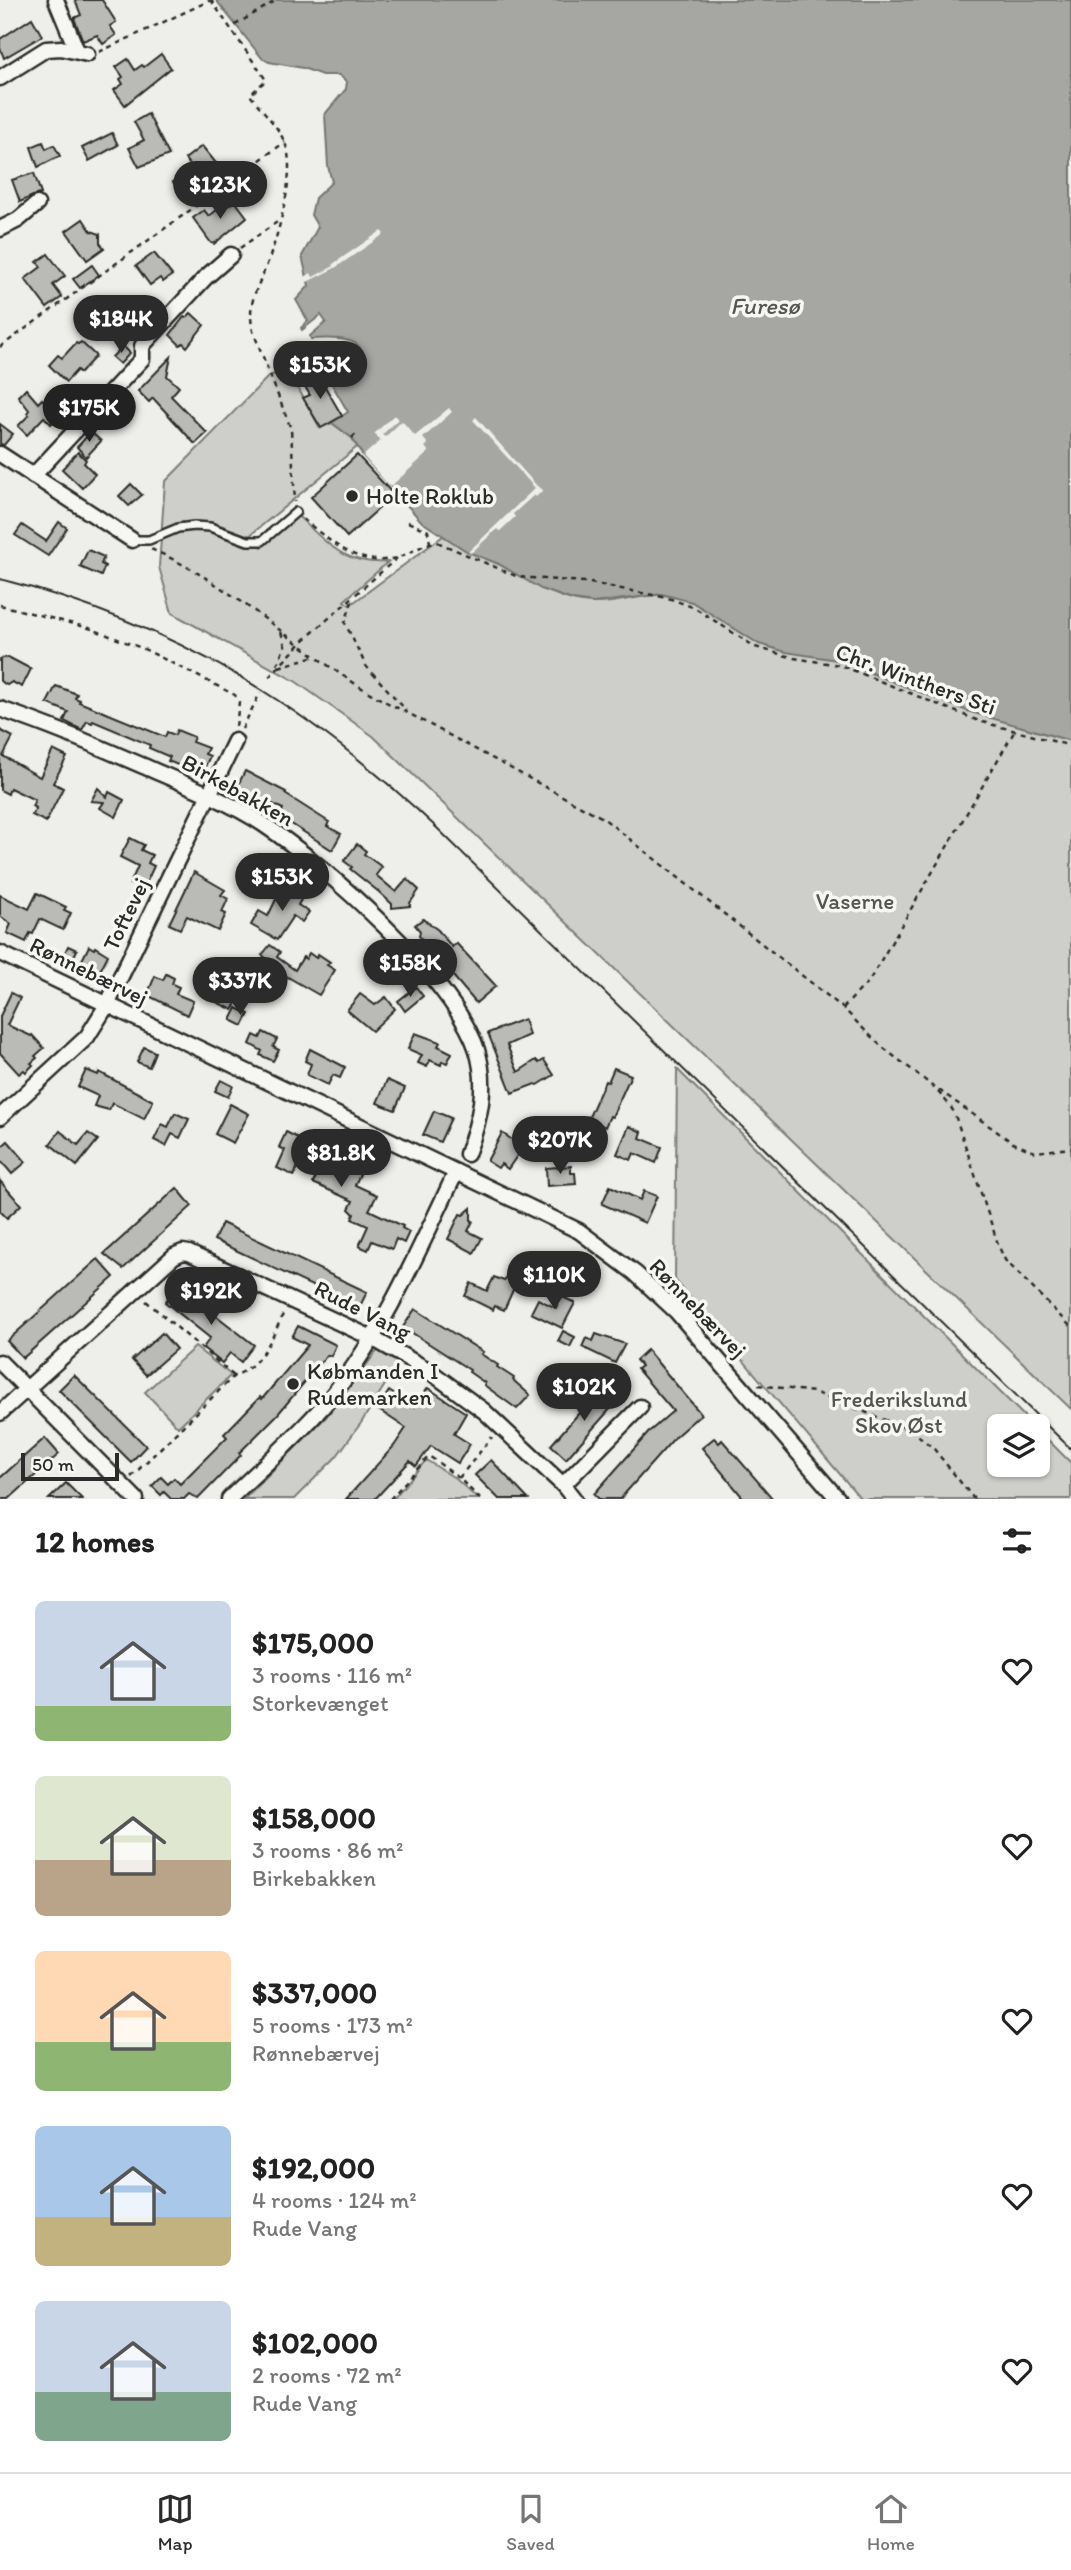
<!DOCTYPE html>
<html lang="en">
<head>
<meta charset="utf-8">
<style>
	:root { --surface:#fff; --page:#f6f6f6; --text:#222; --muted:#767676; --line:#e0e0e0; --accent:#2b2b2b }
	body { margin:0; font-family:Itim,sans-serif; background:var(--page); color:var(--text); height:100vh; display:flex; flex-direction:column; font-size:26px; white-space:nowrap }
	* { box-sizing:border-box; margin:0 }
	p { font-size:23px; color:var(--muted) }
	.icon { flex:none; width:38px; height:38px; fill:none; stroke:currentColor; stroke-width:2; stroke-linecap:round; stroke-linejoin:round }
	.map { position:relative; height:1499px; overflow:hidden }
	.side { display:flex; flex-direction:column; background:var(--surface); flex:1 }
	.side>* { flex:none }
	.buttons { position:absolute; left:987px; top:1414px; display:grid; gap:14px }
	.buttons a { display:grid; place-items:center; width:63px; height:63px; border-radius:10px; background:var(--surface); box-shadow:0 2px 5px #0004; font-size:35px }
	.scale { position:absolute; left:21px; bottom:18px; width:98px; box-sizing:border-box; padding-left:7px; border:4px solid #2b2b2b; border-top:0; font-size:19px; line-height:24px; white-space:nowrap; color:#2b2b2b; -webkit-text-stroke:5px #f6f6f2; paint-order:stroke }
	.price { position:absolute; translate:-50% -60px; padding:0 16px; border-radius:24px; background:var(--accent); color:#fff; font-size:23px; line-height:46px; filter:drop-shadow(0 2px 4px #0008) }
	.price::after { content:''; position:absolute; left:50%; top:42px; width:21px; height:16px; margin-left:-10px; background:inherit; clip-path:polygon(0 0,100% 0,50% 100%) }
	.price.current { background:#222; color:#fff }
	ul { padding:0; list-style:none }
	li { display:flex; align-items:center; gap:21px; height:175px; padding:0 35px }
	li span { display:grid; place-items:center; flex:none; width:196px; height:140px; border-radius:10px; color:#555 }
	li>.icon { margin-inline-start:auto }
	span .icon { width:84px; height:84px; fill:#fffc; stroke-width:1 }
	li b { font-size:30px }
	h2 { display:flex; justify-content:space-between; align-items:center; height:84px; padding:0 35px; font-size:30px }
	.dock { display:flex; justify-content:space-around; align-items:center; height:98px; border-top:2px solid var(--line); background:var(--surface); font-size:19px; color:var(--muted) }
	.dock a { display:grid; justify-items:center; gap:4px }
	.dock .current { color:var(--accent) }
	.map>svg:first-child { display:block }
	.green { fill:#cececa; stroke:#7c7c7a; stroke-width:2 }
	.water { fill:#a6a6a3; stroke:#757573; stroke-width:2 }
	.pier { fill:#eeeeea }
	.building { fill:#babab7; stroke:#2b2b2b; stroke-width:2 }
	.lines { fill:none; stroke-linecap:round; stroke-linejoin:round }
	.lane-casing { stroke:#2b2b2b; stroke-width:12 }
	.street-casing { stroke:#2b2b2b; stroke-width:19 }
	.path { stroke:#2b2b2b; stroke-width:2.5; stroke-dasharray:5 5; stroke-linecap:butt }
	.lane { stroke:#f6f6f2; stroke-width:7 }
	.street { stroke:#f6f6f2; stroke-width:14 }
	.tram { stroke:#2b2b2b; stroke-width:2 }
	.poi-dot { fill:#2b2b2b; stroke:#f6f6f2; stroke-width:2.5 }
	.labels { text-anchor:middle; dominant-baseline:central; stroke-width:7; stroke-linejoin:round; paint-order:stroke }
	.poi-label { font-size:23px; fill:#2b2b2b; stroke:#f6f6f2; text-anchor:start }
	.street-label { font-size:23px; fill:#2b2b2b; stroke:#f6f6f2 }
	.park-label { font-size:23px; fill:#545453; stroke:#f6f6f2 }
	.water-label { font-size:24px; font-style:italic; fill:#565655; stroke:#f6f6f2 }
</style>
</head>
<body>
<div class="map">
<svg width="1071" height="1499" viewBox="0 0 1071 1499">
	<rect width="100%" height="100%" fill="#eeeeea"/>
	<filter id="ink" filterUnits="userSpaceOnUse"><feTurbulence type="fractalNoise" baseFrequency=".0143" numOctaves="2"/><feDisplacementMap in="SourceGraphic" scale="14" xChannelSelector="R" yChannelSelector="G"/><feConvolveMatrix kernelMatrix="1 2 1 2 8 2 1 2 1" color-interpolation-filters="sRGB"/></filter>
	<g filter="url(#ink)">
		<g class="green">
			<path d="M288,370L320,428L332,423L352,438L357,447L248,537L262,547L298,516C328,544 344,565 388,562L344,601L350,605L443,536C463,548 484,557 504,567C533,582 559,602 592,603C631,605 651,585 692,602C817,651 941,706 1071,741V1409L373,736L295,681L172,613L159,567L165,482L269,376Z"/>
			<path d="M677,1069L1034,1426H999V1465H1038V1430L1071,1463V1499H861L675,1280Z"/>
			<path d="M195,1347L231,1375L178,1427L145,1392Z"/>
			<path d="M378,1350L400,1361L361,1423L336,1457L294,1499H244L326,1417Z"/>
			<path d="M426,1460L455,1478L478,1499H393Z"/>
		</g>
		<path class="water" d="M216,0H1071V741L967,711L843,661L786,652L759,644L692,602L662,594L593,603L573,600L541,589L499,564L468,552L422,522L363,456L352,438L332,423L348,412L329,379C337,374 354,371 359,367C362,364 363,361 363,357C362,334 326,339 311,339L310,336L326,322L321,315L302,330L301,328L308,321L296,300L309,286L302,256L318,227L311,215L315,198L332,182L328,166L325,114L346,89L347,82L339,75H322L303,68L269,62L262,58Z"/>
		<g class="pier">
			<path d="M381,231L384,234L373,242L335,268L307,282L305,277L311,273L313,277L334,266L333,264Z"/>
			<path d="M449,408L452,412L423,438L428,444L425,447L429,452L390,487L363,456L381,440L374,434L394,415L398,419L382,435L385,437L402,421L415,436Z"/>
			<path d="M476,417L537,486L543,490L536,497L534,495L513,514L515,517L500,531L497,529L471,553L468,552L535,488L473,420Z"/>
		</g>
		<g class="building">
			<path d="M75,0H102L116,22L110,26L116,35L103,44L97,35L83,41L74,18L81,15Z"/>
			<path d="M32,18L42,36L4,58L0,48V39Z"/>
			<path d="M161,54L171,68L125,105L114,90L123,84L120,79L123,77L116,67L128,59L135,70L142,65L144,67Z"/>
			<path d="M148,114L169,155L139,167L129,148L144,140L134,122Z"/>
			<path d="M112,133L118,145L89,161L82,148Z"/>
			<path d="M43,142L46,149L54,145L60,156L38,167L31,147Z"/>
			<path d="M202,146L225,174L188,201L173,182L192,168L185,159Z"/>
			<path d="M34,173L41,194L35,195L20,202L12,180Z"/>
			<path d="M235,201L247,217L214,244L211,243L193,218L204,210L209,216L225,204L227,206Z"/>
			<path d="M83,219L91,231L100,234V243L104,248L87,260L66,231Z"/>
			<path d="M154,253L172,275L163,282L160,278L150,285L136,266Z"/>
			<path d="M48,254L65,276L53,285L62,297L47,308L25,279L41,267L37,262Z"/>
			<path d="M92,265L99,275L80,288L73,279Z"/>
			<path d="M107,298L118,299L119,310L115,314L116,315L98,332L87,322Z"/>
			<path d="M191,313L204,325L187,347L183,343L180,345L170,335L184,317L186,318Z"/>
			<path d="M81,342L96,356L80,373L77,370L66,382L49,365L58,355L62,358L76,343L78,344Z"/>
			<path d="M123,346L130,353L120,364L112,357Z"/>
			<path d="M171,357L167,376L179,387L171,396L207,433L195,444L153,398L149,402L138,391Z"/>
			<path d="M316,371L342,416L321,428L303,398L310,395L301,380Z"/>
			<path d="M26,389L38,403L42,399L59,416L51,424L44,417L27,435L18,426L29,415L27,413L29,410L18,396Z"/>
			<path d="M0,424L13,434L4,445L0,444Z"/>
			<path d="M91,432L101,441L86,457L77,447Z"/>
			<path d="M78,452L86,460L84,463L95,474L82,488L62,469Z"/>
			<path d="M357,455L394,495L347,537L311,497Z"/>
			<path d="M131,484L142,495L129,506L119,496Z"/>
			<path d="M59,522L67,528L48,556L15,535L22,525L46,541Z"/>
			<path d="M88,550L104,557L101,564L105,566L101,576L80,567Z"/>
			<path d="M8,657L31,669L22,687L12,682L7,685L0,681V659Z"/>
			<path d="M56,686L77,694L75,698L80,700L79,702L165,737L167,732L175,735L177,730L194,737L192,742L208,748L205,754L210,756L203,771L186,765L185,768L168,761L170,757L149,748L150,745L93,721L92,723L87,721L82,730L64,721L68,712L47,703Z"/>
			<path d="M0,730L13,737L3,756L40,777L53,750L67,757L53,783L63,788L46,822L32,815L36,808L32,806L35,800L10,788L8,794L0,790Z"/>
			<path d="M245,771L286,792L285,794L329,822L327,826L341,834L332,850L279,816L283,809L237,787Z"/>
			<path d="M98,788L107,797L109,792L124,800L116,817L100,808L104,802L91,801Z"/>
			<path d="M130,838L144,845L141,850L152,855L148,863L154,866L143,890L130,884L138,866L120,857Z"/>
			<path d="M357,844L366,851L364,854L382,867L376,875L396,892L407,879L419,890L410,903V906L392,908V904L379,892L350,869L352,867L344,861Z"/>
			<path d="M194,872L225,890L221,895L228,899L222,912L226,914L218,931L187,916L180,929L169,924Z"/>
			<path d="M292,883L306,891L298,905L309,912L302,922L293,916L277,940L251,925L259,911L268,916L279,893L285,896Z"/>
			<path d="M37,893L66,907L64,910L71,913L63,930L40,919L33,934L30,933L26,942L7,933L11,924L0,916V895L29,909Z"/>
			<path d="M423,919L438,930L452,947L456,943L496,986L476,1003L419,936L420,931L415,925Z"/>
			<path d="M270,945L280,952L277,957L295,970L303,957L306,959L309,953L316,958L318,954L330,962L327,965L335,970L319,995L279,972L274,979L262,970L267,964L265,962L267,959L262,955Z"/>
			<path d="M68,946L77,950L70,965L61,961Z"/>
			<path d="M89,946L94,949L95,947L108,955L100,971L81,962Z"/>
			<path d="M166,974L174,978L172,984L179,987L176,994L193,1001L187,1015L147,995L155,976L163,980Z"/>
			<path d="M215,978L234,988L232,993L238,996L239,1000L233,1010L206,997Z"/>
			<path d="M416,987L423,996L405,1011L398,1001Z"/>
			<path d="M11,993L20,998L7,1025L31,1036L32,1035L44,1048L35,1056L37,1058L31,1063L33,1065L26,1072L24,1070L19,1074L0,1053V1016Z"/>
			<path d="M360,994L375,1005L386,997L395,1009L372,1031L347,1010Z"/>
			<path d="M237,1008L249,1014L243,1026L231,1020Z"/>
			<path d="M524,1019L529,1035L507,1045L518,1072L536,1060L539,1063L544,1060L554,1075L538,1085L535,1084L512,1093L488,1033Z"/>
			<path d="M263,1032L277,1039L273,1047L279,1050L273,1061L260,1055L262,1051L250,1044L254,1035L260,1038Z"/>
			<path d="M415,1033L440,1042L438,1046L452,1053L447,1063L442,1061L441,1065L430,1060L427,1067L418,1063L422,1055L408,1049Z"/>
			<path d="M144,1047L155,1052L149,1067L137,1062Z"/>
			<path d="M310,1049L345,1067L340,1078L333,1075L328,1085L307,1075L311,1064L305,1061Z"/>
			<path d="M614,1068L631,1075L612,1117L610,1116L605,1127L588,1119L605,1081L608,1082Z"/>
			<path d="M86,1070L98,1075L99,1072L153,1101L144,1119L112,1103L109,1110L94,1106L98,1096L78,1087Z"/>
			<path d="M221,1080L233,1086L228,1097L215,1091Z"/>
			<path d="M387,1080L405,1088L395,1110L377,1103Z"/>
			<path d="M230,1104L249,1114L233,1143L215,1134Z"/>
			<path d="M434,1111L451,1118L440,1142L423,1135Z"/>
			<path d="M175,1113L189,1119L180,1138L172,1134L166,1146L154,1140L162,1124L168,1127Z"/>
			<path d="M629,1126L642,1132L640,1138L662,1147L656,1163L634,1153L631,1160L617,1154Z"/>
			<path d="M60,1131L78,1145L88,1133L98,1140L77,1166L50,1144Z"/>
			<path d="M286,1132L314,1146L313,1149L361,1172L355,1185L377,1195L369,1210L403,1226L402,1228L409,1232L404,1243L396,1239L392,1249L372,1241L368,1250L359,1246L368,1226L352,1219L354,1214L349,1209L353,1201L313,1183L317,1175L298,1166L294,1176L277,1168L285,1150L279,1147Z"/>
			<path d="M502,1133L523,1147L508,1169L501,1164L498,1168L487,1161Z"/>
			<path d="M8,1141L26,1162L12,1174L0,1160V1148Z"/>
			<path d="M362,1148L373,1153L366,1168L355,1163Z"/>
			<path d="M571,1166V1173H575L576,1184L547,1186L546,1168Z"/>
			<path d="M0,1181L21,1205L7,1218L0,1211Z"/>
			<path d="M610,1186L640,1200L644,1191L657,1196L645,1223L602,1204Z"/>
			<path d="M177,1188L192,1206L123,1269L104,1254Z"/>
			<path d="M471,1208V1220L473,1221L468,1231L482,1238L474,1253L448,1239L460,1214L463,1215Z"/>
			<path d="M222,1223L367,1292L359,1308L214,1240Z"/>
			<path d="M98,1259L114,1277L23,1358L7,1341Z"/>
			<path d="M507,1274L518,1279L504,1310L495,1306L493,1310L465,1296L471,1283L487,1291L494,1277L504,1281Z"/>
			<path d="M178,1286L254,1345L241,1362L230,1353L222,1363L203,1348L210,1338L165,1302Z"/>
			<path d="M561,1296L575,1303L562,1328L531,1313L538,1299L556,1308Z"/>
			<path d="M415,1309L483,1352L481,1354L498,1365L497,1367L514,1378L513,1380L530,1395L517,1409L484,1385L485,1383L469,1372L470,1370L403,1327Z"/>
			<path d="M298,1326L336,1345L331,1356L327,1355L278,1414L239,1453L241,1455L198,1499L189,1494L184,1499H171L164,1492L161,1495L152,1486L161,1477L168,1484L174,1478L180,1484L227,1437L224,1434L260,1397L262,1399L308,1345L292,1337Z"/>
			<path d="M563,1331L575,1337L570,1347L558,1341Z"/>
			<path d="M162,1333L176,1349L146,1375L132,1360Z"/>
			<path d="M596,1334L625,1344L615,1363L582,1347L586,1338L593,1341Z"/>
			<path d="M647,1350L701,1414L676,1436L620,1499H599L594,1494L650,1431L673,1411L637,1369L641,1366L636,1360Z"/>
			<path d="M74,1375L146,1446L131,1462L59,1390Z"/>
			<path d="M428,1388L466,1413L454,1434L470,1444L458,1463L431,1446L416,1466L410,1461L375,1499H346L394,1446L406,1428L377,1409L389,1391L414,1407Z"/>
			<path d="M600,1389L603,1390L597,1402L611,1391L619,1399L566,1459L551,1445Z"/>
			<path d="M45,1438L59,1454L9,1499H0V1478Z"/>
			<path d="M714,1438L719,1443L722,1440L773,1499H744L702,1448Z"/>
			<path d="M491,1460L528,1499H499L475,1475Z"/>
			<path d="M66,1483L82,1499H49Z"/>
		</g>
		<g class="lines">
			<defs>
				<path id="lane" d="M132,540H149L178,528L194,526L210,527L248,541H262L296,512"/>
				<g id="street">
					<path d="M56,0L77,51"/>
					<path d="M0,78L46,49L61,48L87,54"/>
					<path d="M0,229L18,220L37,204"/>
					<path d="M0,454L132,540"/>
					<path d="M33,476L142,359V346L206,277L231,255"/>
					<path d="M0,709C51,726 99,747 148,768C187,785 228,801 263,824C325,865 454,980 477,1050C488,1086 480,1120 467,1154"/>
					<path d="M0,953L579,1231L635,1273L676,1311L838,1499"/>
					<path d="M0,1117L87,1037L107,1005L235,741"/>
					<path d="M0,1362L136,1499"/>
					<path d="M0,1413L174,1256L183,1252L189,1253L372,1338L428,1370L484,1411L563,1485L574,1499"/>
					<path d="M563,1485L640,1407"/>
					<path d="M229,1499C263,1466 300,1434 331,1397C385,1330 419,1249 456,1172"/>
				</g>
			</defs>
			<use href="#lane" class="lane-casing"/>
			<use href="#street" class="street-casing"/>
			<g class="path">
				<path d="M211,0L266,80L250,95C261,109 278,126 285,143C297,170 279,231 269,259C259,287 246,301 253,331L291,429L295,502"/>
				<path d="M235,25L277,0"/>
				<path d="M99,52L211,0"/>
				<path d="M240,248L280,220"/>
				<path d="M0,347L285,142"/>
				<path d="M352,438L357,433"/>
				<path d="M303,519C330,541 358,568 396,558C411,554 421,544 437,542L518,577L585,582L668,598L695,608L755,647L794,658L840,665L979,721L1071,746"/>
				<path d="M408,522L428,531L430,543"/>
				<path d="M151,549C246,590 315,670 408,713L603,818L843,1008C855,1020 867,1033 879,1044C905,1067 935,1082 954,1112L999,1247L1005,1260L1071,1327"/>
				<path d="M352,601L345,623L366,666L406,710"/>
				<path d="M0,605L89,628L144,649L235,695L239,702L236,727"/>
				<path d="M277,665L285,646L280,628"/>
				<path d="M279,667L315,656"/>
				<path d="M269,677L303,641L397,558"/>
				<path d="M242,729L260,693"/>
				<path d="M843,1008L869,981L1014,732"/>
				<path d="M939,1090L1013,1143L1035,1152L1071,1148"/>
				<path d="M146,1301L234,1376"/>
				<path d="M758,1385L814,1392L913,1431L934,1449L974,1499"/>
				<path d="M131,1477L234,1376C261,1366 273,1337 284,1312"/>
				<path d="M459,1478L492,1437"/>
				<path d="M390,1499L429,1456L459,1478L480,1499"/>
			</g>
			<use href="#lane" class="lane"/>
			<use href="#street" class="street"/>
			<path class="tram" d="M0,579C177,625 304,703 437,828L1071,1449"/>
		</g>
	</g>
	<g class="poi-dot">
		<circle cx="352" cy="496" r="7"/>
		<circle cx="293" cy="1384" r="7"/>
	</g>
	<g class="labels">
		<g class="poi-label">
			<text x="366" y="496">Holte Roklub</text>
			<text x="307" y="1371">Købmanden I<tspan x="307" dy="26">Rudemarken</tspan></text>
		</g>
		<g class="street-label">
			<text transform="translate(916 679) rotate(20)">Chr. Winthers Sti</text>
			<text transform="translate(238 790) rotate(29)">Birkebakken</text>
			<text transform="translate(126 914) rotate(-64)">Toftevej</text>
			<text transform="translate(89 971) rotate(26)">Rønnebærvej</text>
			<text transform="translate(698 1308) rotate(46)">Rønnebærvej</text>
			<text transform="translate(363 1310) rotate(27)">Rude Vang</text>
		</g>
		<g class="park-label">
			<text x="855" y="901">Vaserne</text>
			<text x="899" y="1399">Frederikslund<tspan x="899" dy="26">Skov Øst</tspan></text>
		</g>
		<g class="water-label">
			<text x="765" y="305">Furesø</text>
		</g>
	</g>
</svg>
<div class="buttons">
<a><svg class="icon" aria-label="layers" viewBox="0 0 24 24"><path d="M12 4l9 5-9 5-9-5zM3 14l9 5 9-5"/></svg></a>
</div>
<div class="scale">50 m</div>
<b class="price" style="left:220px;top:221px">$123K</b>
<b class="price" style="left:121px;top:355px">$184K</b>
<b class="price" style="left:320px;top:401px">$153K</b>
<b class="price current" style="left:89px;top:444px">$175K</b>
<b class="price" style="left:282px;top:913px">$153K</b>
<b class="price" style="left:410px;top:999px">$158K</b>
<b class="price" style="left:240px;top:1017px">$337K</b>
<b class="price" style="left:560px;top:1176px">$207K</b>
<b class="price" style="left:341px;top:1189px">$81.8K</b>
<b class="price" style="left:554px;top:1311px">$110K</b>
<b class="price" style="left:211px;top:1327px">$192K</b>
<b class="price" style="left:584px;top:1423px">$102K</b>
</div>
<section class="side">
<h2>12 homes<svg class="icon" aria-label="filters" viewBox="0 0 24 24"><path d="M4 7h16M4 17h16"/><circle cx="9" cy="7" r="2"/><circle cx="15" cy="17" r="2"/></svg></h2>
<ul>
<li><span style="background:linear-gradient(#c9d6e8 75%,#8fb573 0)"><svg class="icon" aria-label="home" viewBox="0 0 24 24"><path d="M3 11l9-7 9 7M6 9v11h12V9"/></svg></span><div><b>$175,000</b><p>3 rooms · 116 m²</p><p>Storkevænget</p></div><svg class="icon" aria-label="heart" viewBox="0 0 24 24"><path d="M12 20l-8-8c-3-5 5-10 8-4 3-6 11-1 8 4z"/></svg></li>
<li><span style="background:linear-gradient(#dfe7d0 60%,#b9a48a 0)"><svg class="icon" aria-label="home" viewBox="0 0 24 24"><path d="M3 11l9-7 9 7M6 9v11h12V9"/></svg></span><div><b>$158,000</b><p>3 rooms · 86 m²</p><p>Birkebakken</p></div><svg class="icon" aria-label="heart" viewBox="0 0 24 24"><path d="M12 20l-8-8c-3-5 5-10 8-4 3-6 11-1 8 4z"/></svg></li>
<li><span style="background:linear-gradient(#ffd9b3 65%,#8fb573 0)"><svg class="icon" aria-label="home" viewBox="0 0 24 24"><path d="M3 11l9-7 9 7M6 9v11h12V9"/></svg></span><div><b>$337,000</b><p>5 rooms · 173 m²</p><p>Rønnebærvej</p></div><svg class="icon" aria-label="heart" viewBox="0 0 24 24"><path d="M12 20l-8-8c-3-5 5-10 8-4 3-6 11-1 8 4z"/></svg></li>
<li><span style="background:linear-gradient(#a9c7e8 65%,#c2b280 0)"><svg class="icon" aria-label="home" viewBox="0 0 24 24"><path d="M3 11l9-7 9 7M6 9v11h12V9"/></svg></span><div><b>$192,000</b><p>4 rooms · 124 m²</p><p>Rude Vang</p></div><svg class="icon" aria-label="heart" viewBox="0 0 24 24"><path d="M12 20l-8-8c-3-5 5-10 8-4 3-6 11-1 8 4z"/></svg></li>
<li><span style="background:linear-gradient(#c9d6e8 65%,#7fa58c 0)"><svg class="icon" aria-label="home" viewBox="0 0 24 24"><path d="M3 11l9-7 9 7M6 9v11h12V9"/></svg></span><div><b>$102,000</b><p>2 rooms · 72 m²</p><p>Rude Vang</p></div><svg class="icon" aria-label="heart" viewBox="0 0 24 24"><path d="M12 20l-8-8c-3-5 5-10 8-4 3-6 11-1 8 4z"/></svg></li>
</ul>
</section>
<nav class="dock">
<a class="current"><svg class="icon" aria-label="map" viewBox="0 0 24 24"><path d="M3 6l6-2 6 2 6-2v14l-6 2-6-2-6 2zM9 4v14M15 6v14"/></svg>Map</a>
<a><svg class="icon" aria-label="saved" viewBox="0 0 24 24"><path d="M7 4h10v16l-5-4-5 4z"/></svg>Saved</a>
<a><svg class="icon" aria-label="home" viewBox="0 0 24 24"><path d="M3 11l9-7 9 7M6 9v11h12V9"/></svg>Home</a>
</nav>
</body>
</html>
